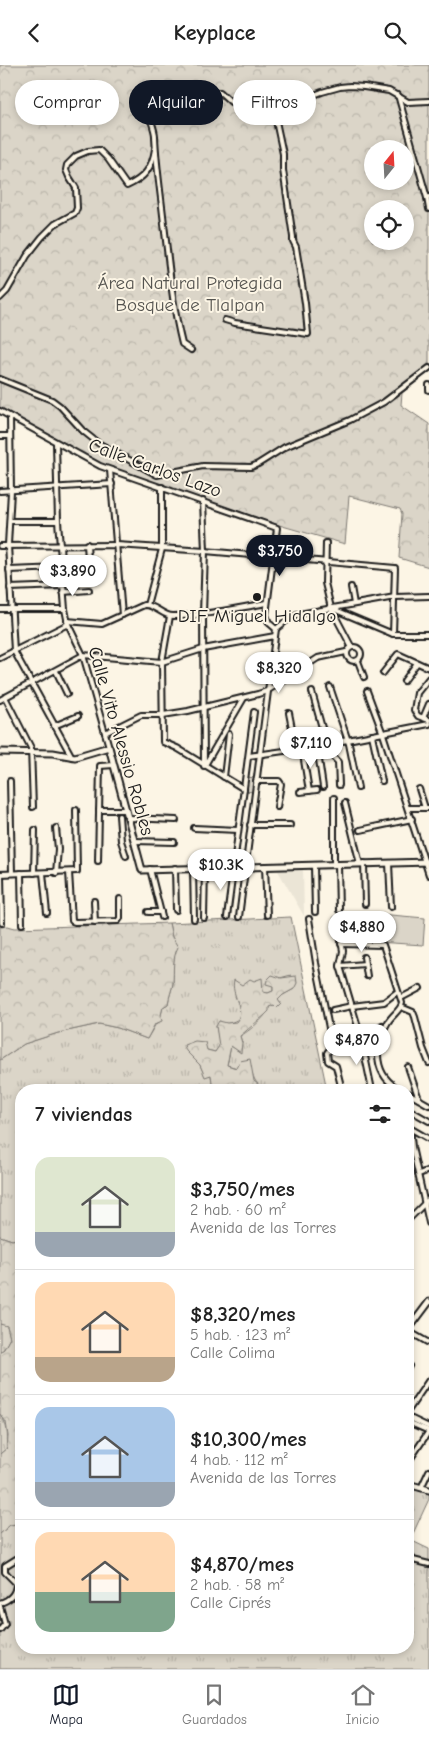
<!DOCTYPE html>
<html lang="es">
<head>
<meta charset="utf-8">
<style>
	:root { --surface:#fff; --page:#f6f6f6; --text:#222; --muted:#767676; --line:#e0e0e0; --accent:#111827 }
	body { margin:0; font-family:"Comic Neue",sans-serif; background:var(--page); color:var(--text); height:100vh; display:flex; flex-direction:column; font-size:19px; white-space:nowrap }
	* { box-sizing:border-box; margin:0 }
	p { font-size:16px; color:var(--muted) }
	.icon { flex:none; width:28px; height:28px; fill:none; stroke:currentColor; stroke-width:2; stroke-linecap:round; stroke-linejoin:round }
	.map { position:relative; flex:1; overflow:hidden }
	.side { position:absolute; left:15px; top:1019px; width:399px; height:570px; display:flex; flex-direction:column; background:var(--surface); border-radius:20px; box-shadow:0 2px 8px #0003 }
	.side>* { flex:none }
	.hud { position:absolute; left:15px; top:15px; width:400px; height:45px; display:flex; gap:10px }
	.needle { width:32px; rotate:18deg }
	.fabs { position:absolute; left:364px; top:75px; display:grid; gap:10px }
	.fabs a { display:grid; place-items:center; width:50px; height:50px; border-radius:50%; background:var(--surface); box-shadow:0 2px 8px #0003; font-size:25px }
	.price { position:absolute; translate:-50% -42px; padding:0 11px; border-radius:18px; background:#fff; color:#222; font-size:16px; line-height:32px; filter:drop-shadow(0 1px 2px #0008) }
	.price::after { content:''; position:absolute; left:50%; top:30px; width:15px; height:11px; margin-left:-8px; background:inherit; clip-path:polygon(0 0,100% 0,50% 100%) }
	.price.active { background:var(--accent); color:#fff }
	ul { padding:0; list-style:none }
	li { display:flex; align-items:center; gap:15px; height:125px; padding:0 20px }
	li+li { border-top:1px solid var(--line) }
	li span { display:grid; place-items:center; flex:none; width:140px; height:100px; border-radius:15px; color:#555 }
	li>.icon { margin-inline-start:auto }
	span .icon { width:60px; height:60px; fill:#fffc; stroke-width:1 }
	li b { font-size:21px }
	h2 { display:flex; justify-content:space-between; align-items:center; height:60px; padding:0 20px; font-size:21px }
	.pill { padding:0 18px; border-radius:22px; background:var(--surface); box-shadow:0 2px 8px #0003; font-size:18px; line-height:45px }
	.pill.active { background:var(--accent); color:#fff }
	header { display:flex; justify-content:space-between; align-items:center; height:65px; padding:0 20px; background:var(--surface); font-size:22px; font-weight:700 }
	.menu { display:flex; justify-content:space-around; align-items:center; height:70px; border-top:1px solid var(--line); background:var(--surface); font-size:14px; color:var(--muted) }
	.menu a { display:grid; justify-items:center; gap:2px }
	.menu .active { color:var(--accent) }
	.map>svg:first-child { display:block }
	.built { fill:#ebe5d6 }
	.grass { fill:url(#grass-tufts); stroke:#7c7872 }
	.forest { fill:url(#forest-crowns); stroke:#7c7872; fill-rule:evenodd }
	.pitch { fill:#dbd5c8; stroke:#7c7872 }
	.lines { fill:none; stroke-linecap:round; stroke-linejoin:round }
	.minor-casing { stroke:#1c1c1c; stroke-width:8 }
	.tertiary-casing { stroke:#1c1c1c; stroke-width:9 }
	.minor { stroke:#fcf5e5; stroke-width:4 }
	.tertiary { stroke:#fcf5e5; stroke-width:5 }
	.poi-dot { fill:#1c1c1c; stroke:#fcf5e5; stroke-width:2 }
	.labels { text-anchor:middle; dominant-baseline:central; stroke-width:4; stroke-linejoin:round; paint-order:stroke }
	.park-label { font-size:19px; fill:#555450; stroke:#fcf5e5 }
	.street-label { font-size:19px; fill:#1c1c1c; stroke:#fcf5e5 }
	.poi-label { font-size:19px; fill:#1c1c1c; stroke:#fcf5e5 }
</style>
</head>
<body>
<header><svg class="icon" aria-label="back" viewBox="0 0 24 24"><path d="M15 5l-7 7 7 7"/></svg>Keyplace<svg class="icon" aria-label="search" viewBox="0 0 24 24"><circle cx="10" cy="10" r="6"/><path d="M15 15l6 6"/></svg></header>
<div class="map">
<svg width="429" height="1604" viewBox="0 0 429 1604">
	<defs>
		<pattern id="grass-tufts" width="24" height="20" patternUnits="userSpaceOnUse" patternTransform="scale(1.25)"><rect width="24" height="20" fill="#dbd5c8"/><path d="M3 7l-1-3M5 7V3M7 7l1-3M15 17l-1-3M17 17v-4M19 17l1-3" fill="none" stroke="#bbb6ab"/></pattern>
		<pattern id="forest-crowns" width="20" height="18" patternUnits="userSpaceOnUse" patternTransform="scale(1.25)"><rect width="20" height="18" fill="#dbd5c8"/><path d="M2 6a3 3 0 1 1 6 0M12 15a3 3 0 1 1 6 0" fill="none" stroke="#bbb6ab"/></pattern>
	</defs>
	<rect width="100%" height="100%" fill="#fcf5e5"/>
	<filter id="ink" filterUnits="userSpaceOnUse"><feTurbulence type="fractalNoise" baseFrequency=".02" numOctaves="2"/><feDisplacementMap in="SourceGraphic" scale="10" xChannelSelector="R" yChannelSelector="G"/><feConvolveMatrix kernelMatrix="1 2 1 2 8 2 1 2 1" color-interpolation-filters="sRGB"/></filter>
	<g filter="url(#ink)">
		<path class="built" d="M303,802L304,851L277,804Z"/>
		<g class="grass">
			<path d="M291,852L327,1025H283L278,1023C265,1030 255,1020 252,1007L227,1000L231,981L240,987L242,978L240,971C248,967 268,951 269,942L274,940L277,943L280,939L278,935L283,930L294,924L291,910L280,913L273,921V926L268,928L263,927L262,920H242L235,931C247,958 238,955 216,961L220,981L215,987L207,985L186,986L200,1000L205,1011L211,1010L213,1025H21V1173L12,1175L0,1171V995L24,979L58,968L99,959L118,963L147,974L161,950L163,942L168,939C169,931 172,925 173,918C174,905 172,894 177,882L172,872L169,858Z"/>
			<path d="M0,1259L7,1260L10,1273L4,1284L0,1287Z"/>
			<path d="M0,1349C8,1360 8,1369 7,1383L0,1389Z"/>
			<path d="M408,1422L429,1429V1434L410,1475L429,1484V1604H0V1469L10,1460L16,1459L19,1441L21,1440V1582H408Z"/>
		</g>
		<g class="forest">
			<path d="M0,0H429V307L402,328L401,340L429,359V502L399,493L402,449L400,444L349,431L345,479L279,460L104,401L0,345ZM372,84H405V116H372ZM372,144H405V176H372Z"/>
			<path d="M169,858L172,872L178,882C172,894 174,905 173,918C172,925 169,931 168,939L163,942L161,950L162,956L155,959L147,974L118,963L99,959L58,968L24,979L0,995V862L8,861L15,863Z"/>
			<path d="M272,910L281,913L296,911L297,918L294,924L283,930L278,935L281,939L277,943L274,940L269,942V946L265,950L240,971L242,978L241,988L231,981L227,1000L236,1003L240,996L250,994L254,1016L265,1025H213L211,1010L205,1012L200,1000L186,986L184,980L195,976L205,977L207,985L215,987L219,981L216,961L219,956L227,958L236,957C247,944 230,931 234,915L242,920L250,914L254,916L262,913L263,927L268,928L273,926V921L266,919L267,915Z"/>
			<path d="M0,1171L12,1175L21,1173V1375L16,1382L21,1394V1440L19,1442L16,1459L10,1460L0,1469V1389L7,1383L8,1371L6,1357L0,1349V1287L4,1284L10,1273L7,1261L0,1259Z"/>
		</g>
		<g class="pitch">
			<path d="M247,712L255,713L253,727L245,726Z"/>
			<path d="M379,849L425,853L423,880L377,877Z"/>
		</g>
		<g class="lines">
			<defs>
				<g id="minor">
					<path d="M398,30L427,133"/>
					<path d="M429,132L427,133L429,144"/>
					<path d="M0,233L7,226L27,191L42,172L55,159L75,148L77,143L76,123L69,112L66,105L67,100L76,91L88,86L99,85L108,94L127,121C144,113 152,104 155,84"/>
					<path d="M225,255L235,258L308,269L305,238L296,182L293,176V172L283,105V89L273,42"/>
					<path d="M191,285L182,279C172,239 169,199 164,159C161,130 156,100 155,71C155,61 142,39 149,31C152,27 158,27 162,25C190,18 181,33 198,39L208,29L220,27L231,37L243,42H273L290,39L322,27L340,22L350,21L364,22L389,26L408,37L429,36"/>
					<path d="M0,314L52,335L60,341L83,366L98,378L157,410L203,401L251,402L258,399L285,382L350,355L384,337L429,303"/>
					<path d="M429,320V325"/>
					<path d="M0,346L100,401L277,463L266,550L269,558L276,564"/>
					<path d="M10,352L11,426L8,480L14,586L72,692"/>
					<path d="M0,371H10"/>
					<path d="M56,378L58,456L65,544L68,559L83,590L109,682"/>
					<path d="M110,405L122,550"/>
					<path d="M0,426L112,419"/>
					<path d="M203,436L205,486L203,549L204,701"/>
					<path d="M10,456H58"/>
					<path d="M326,478L325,518L331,543L351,581"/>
					<path d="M87,479L88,495"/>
					<path d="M0,481L117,480L205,486L395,503L393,569"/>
					<path d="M9,505L61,503"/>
					<path d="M351,522L354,539"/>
					<path d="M10,523L63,521"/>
					<path d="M63,527L89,525"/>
					<path d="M147,540L162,484V422"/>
					<path d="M331,543L393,569H429"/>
					<path d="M0,544H65"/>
					<path d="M170,551L162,597L163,677L177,683L244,724"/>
					<path d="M67,556L102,559L144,540C155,539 162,551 173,551C204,551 237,543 267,538"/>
					<path d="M276,564L286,556L299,549L395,532L429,531"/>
					<circle cx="354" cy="589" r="7"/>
					<path d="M0,593L68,559"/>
					<path d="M358,596L364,612"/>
					<path d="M56,606L67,629"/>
					<path d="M383,608L398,589L429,603"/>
					<path d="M255,612L269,613"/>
					<path d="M429,613L417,628L414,645L418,651L429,655"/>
					<path d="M404,616L417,598"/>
					<path d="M330,622L349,679L358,723"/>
					<path d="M367,626L383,669L429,810"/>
					<path d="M312,627L329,688L338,697L339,720"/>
					<path d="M5,632L31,683L33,742"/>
					<path d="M0,635L83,590L162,597L203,584L275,571"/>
					<path d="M289,648L296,684"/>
					<path d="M423,653L429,639"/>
					<path d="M54,661L78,651"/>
					<path d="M105,668L141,650H163L188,646L258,629L267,626L318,593L346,587"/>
					<path d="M372,670L382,716"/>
					<path d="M317,681L323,722"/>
					<path d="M302,683L309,726"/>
					<path d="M249,691L312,682L429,659"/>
					<path d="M205,700L244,633"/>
					<path d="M224,712L229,669"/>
					<path d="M10,716L12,808"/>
					<path d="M256,716H279L281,719L277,742"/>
					<path d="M419,724L425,743"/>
					<path d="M300,727L317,725"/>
					<path d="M345,738L360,799"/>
					<path d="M408,743H429"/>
					<path d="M99,745H126"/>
					<path d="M119,751L121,776L126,791"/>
					<path d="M129,753L176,755"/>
					<path d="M250,760H290"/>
					<path d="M194,763L238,765"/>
					<path d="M360,765L412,754"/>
					<path d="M135,776L174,777"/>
					<path d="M98,796L100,701L114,700"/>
					<path d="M364,798L365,839"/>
					<path d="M389,798L391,842"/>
					<path d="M338,799L339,845"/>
					<path d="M314,800L315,847"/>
					<path d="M334,800V733"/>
					<path d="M265,801L267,850"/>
					<path d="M175,803L176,845"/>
					<path d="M193,803L194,854"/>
					<path d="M150,804L162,852"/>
					<path d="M69,807L72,856L75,857L118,856L120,853V834"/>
					<path d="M21,808L22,859"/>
					<path d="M34,808L35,765"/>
					<path d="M43,808L47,848"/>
					<path d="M56,808L58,784L56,763"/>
					<path d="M0,809L77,806L76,745"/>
					<path d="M1,809L2,858"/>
					<path d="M94,836L95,857"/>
					<path d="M148,847H161"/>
					<path d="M227,852L254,647"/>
					<path d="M239,852L276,564"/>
					<path d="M204,853L205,803"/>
					<path d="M309,854L316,898L333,983"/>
					<path d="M337,855L343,886L340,901L361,972L372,1025"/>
					<path d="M337,859L376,858"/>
					<path d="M341,879L383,880L402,938C401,945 392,950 388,957C373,981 373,1011 401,1025"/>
					<path d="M364,892L367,911"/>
					<path d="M340,901L365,899"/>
					<path d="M401,933L420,923"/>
					<path d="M401,942L413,947L415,952L423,983L429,998"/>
					<path d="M333,945L352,941L384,937L397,927"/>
					<path d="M347,979L382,960"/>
					<path d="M408,1002L419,1034"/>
					<path d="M342,1025L336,1001L328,996L327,988L330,984L344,980"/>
					<path d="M408,1028L429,1040"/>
					<path d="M408,1044L429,1056"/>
					<path d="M408,1062L429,1074"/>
					<path d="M410,1064L412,1082L429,1158"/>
					<path d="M419,1109L429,1105"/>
					<path d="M408,1155L429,1134"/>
					<path d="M408,1266L429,1278"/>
					<path d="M408,1303L409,1301"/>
					<path d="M408,1346L429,1315"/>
					<path d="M408,1352L429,1362"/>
					<path d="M408,1357L429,1366"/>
					<path d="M411,1393L429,1366"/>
					<path d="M421,1423L429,1406"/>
					<path d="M408,1485L413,1495L429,1499"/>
					<path d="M0,1538C10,1535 16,1529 16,1518L5,1507V1501L21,1491"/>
					<path d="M0,1541L5,1559L0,1565"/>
				</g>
				<g id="tertiary">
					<path d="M0,687L53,688L75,692L109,682L142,805L429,797"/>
					<path d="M408,1265L429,1237"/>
					<path d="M408,1419L429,1425"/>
				</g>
			</defs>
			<use href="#minor" class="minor-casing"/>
			<use href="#tertiary" class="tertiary-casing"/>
			<use href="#minor" class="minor"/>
			<use href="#tertiary" class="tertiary"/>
		</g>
	</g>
	<circle class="poi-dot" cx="257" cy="532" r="5"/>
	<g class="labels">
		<g class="park-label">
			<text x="190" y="218">Área Natural Protegida<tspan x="190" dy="22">Bosque de Tlalpan</tspan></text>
		</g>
		<g class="street-label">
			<text transform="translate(155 403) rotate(20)">Calle Carlos Lazo</text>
			<text transform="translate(121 676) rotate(74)">Calle Vito Alessio Robles</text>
		</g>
		<g class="poi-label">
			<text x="257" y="551">DIF Miguel Hidalgo</text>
		</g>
	</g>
</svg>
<div class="fabs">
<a><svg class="needle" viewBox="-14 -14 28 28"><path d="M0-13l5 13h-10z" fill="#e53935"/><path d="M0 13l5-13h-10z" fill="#767676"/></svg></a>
<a><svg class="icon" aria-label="locate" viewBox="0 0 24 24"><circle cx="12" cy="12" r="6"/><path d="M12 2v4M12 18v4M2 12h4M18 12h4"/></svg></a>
</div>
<b class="price active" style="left:280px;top:512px">$3,750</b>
<b class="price" style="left:73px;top:532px">$3,890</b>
<b class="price" style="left:279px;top:629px">$8,320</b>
<b class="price" style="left:311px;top:704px">$7,110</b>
<b class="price" style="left:221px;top:826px">$10.3K</b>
<b class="price" style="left:362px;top:888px">$4,880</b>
<b class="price" style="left:357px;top:1001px">$4,870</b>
<div class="hud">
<a class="pill">Comprar</a>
<a class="pill active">Alquilar</a>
<a class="pill">Filtros</a>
</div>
<section class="side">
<h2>7 viviendas<svg class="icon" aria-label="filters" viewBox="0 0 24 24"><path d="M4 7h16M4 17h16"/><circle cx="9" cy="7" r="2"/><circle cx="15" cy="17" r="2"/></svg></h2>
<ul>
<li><span style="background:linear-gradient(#dfe7d0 75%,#9aa5b1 0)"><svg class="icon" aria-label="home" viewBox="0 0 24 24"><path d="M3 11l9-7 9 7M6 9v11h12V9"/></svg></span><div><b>$3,750/mes</b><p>2 hab. · 60 m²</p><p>Avenida de las Torres</p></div></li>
<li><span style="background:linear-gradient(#ffd9b3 75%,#b9a48a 0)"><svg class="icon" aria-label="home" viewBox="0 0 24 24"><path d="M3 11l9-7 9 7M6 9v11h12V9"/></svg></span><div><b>$8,320/mes</b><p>5 hab. · 123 m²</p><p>Calle Colima</p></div></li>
<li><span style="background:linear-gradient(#a9c7e8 75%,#9aa5b1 0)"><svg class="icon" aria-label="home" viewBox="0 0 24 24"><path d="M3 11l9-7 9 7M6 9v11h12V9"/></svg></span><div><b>$10,300/mes</b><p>4 hab. · 112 m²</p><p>Avenida de las Torres</p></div></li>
<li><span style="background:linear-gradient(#ffd9b3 60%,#7fa58c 0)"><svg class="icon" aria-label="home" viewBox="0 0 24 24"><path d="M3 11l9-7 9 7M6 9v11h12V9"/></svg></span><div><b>$4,870/mes</b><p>2 hab. · 58 m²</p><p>Calle Ciprés</p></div></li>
</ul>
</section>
</div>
<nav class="menu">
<a class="active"><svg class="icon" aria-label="map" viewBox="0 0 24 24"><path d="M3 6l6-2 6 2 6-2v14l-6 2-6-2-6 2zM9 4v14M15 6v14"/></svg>Mapa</a>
<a><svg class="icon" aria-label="saved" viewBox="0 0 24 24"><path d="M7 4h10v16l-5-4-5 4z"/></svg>Guardados</a>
<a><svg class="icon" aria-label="home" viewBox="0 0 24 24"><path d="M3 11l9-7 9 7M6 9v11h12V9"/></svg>Inicio</a>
</nav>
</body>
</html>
